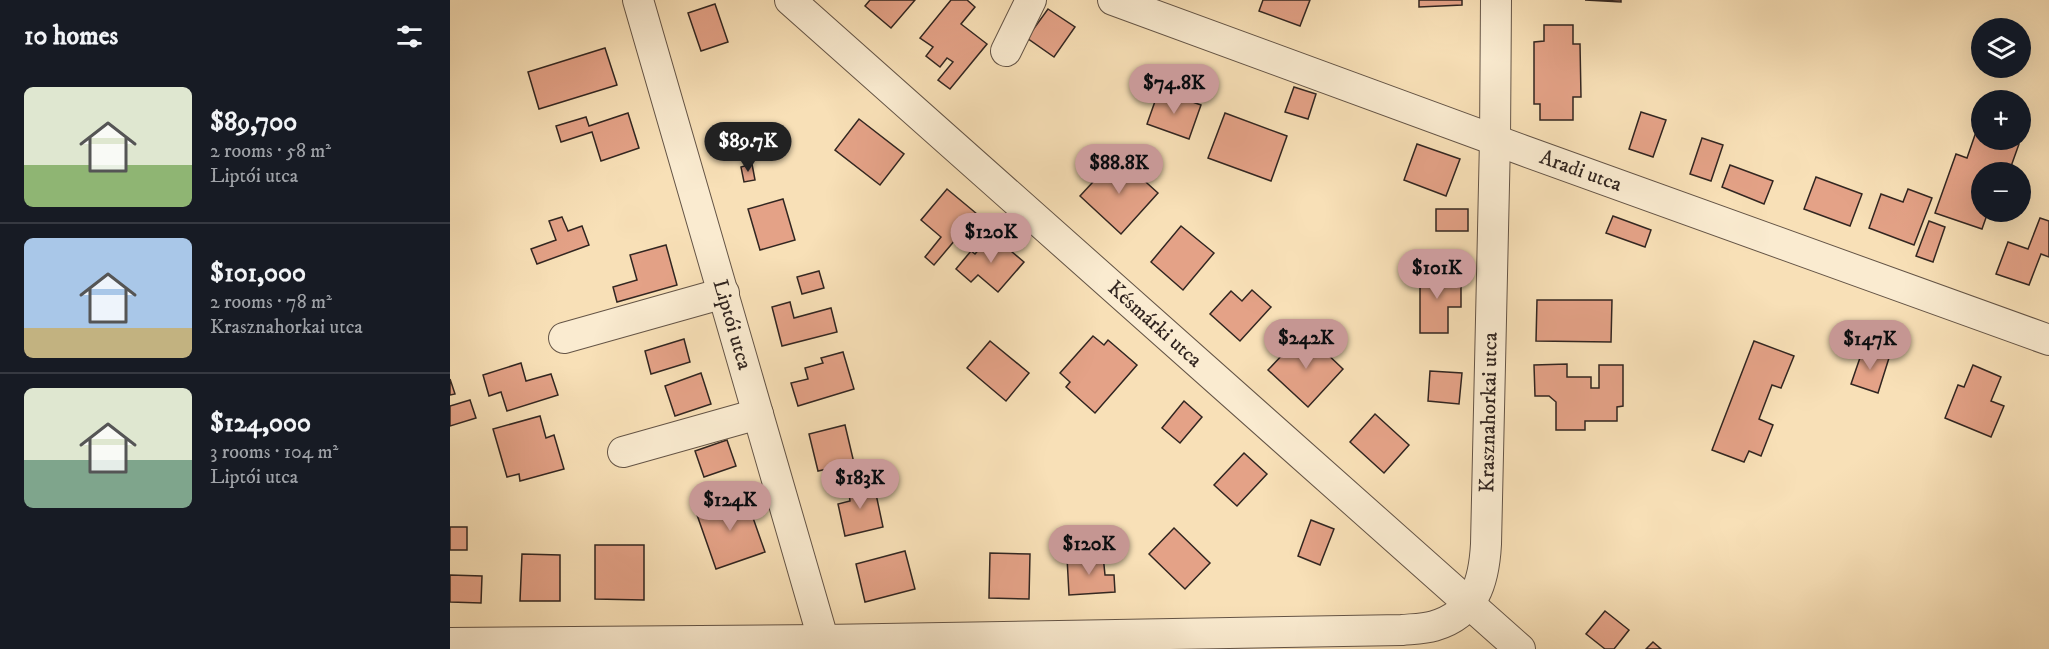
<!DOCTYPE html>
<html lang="en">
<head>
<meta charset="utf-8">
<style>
	:root { --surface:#171b24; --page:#20242c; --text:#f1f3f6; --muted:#9ea1a6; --line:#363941; --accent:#c59692 }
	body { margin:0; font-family:"IM FELL DW Pica",serif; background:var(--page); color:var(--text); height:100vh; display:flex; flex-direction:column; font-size:22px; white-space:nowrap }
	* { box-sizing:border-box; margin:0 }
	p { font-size:20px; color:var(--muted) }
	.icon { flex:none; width:33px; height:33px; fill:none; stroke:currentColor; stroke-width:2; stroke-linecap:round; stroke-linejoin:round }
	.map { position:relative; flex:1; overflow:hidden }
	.drawer { display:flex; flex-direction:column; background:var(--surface); width:450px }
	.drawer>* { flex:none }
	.buttons { position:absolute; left:1521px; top:18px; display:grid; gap:12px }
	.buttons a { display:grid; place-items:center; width:60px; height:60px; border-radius:50%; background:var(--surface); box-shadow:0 6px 24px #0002; font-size:30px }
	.price { position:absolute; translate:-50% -51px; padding:0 14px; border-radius:21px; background:var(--accent); color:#111; font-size:20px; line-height:39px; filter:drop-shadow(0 2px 3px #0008) }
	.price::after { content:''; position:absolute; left:50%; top:36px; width:18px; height:14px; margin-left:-9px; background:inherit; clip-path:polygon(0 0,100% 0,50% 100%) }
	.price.selected { background:#222; color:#fff }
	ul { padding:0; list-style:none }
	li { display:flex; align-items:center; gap:18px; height:150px; padding:0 24px }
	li+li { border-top:2px solid var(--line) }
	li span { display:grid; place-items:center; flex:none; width:168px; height:120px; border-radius:9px; color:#555 }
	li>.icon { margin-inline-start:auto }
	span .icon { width:72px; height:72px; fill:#fffc; stroke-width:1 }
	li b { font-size:26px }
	h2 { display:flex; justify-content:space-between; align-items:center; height:72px; padding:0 24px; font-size:26px }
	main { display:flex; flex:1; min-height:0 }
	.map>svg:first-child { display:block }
	.building { fill:#e4a287; stroke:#322621; stroke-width:1.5 }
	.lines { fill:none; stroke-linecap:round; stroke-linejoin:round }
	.minor-casing { stroke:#645446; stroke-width:32 }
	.minor { stroke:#faebd0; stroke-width:30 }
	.labels { text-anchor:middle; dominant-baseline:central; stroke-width:4.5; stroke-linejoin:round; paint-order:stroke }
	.street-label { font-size:21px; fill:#322621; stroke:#faebd0 }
</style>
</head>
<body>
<main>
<section class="drawer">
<h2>10 homes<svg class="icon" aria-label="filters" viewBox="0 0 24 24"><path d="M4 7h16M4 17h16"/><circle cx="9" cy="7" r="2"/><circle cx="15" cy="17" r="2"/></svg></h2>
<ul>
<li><span style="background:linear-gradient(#dfe7d0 65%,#8fb573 0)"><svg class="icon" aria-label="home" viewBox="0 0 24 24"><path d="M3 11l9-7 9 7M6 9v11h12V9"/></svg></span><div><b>$89,700</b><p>2 rooms · 58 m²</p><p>Liptói utca</p></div></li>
<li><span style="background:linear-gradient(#a9c7e8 75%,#c2b280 0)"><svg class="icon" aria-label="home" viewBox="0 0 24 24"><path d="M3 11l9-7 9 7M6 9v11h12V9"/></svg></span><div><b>$101,000</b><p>2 rooms · 78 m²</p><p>Krasznahorkai utca</p></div></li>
<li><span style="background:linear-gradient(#dfe7d0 60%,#7fa58c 0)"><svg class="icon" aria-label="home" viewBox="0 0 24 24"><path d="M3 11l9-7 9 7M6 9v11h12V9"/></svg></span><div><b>$124,000</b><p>3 rooms · 104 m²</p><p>Liptói utca</p></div></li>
</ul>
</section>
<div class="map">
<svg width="1599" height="649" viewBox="0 0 1599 649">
	<rect width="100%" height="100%" fill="#f8e0b7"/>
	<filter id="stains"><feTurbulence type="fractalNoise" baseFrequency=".00333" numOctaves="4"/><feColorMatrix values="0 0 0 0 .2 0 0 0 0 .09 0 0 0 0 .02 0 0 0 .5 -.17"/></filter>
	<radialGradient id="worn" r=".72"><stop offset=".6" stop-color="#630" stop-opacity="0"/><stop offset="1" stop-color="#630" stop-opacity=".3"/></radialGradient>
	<g class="building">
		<path d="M420,0H465L441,28L415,6Z"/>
		<path d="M501,0H517L525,7L511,24L537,44L500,89L488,80L503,62L497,58L490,67L476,56L483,47L470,38Z"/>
		<path d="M813,0H860L850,26L809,11Z"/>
		<path d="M969,0H1012V5L969,7Z"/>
		<path d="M1135,0H1171V2Z"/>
		<path d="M265,4L278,42L251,51L238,13Z"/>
		<path d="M598,9L625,27L604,57L577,38Z"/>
		<path d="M1094,25H1123V44H1130L1131,97H1123V120H1090V104H1084V42L1094,41Z"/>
		<path d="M155,48L167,85L89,109L78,72Z"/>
		<path d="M844,87L866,94L858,119L835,112Z"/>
		<path d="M709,90L751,105L739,139L697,124Z"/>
		<path d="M1191,112L1216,120L1203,157L1179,149Z"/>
		<path d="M178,113L189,148L151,161L142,132L111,142L106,126L136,117L139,126Z"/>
		<path d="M775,113L837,136L821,181L758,158Z"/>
		<path d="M409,119L454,154L430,185L385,150Z"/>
		<path d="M1527,129L1532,131V140H1557L1569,144L1559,172H1532V212H1538L1532,229L1485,213L1506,154L1517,158Z"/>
		<path d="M1252,138L1273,145L1261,181L1240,174Z"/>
		<path d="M967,144L1010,159L996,196L954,180Z"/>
		<path d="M667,156L708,193L671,234L630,196Z"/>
		<path d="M302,164L305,180L294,182L291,167Z"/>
		<path d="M1280,165L1323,181L1314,204L1272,187Z"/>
		<path d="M1366,177L1412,194L1400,226L1354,209Z"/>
		<path d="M497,189L527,214L484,265L475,257L491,237L471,220Z"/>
		<path d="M1458,189L1482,198L1464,245L1419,228L1431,194L1453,202Z"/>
		<path d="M333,199L345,240L310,250L298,209Z"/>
		<rect x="986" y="209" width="32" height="22"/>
		<path d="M1163,216L1201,230L1195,247L1156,233Z"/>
		<path d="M112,217L118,231L132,226L139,245L87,264L81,249L106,240L99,221Z"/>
		<path d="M1590,218L1599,221V257L1591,254L1579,285L1546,274L1558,242L1578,249Z"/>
		<path d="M1479,221L1495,227L1483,262L1466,256Z"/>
		<path d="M731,226L764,253L733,290L701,262Z"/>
		<path d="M542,235L574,262L548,292L528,275L521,282L506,269L521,251L525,254Z"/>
		<path d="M216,245L227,285L167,302L163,287L187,280L180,255Z"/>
		<path d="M1002,270V283H1011V307H998V333H970V271Z"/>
		<path d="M369,271L374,288L352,294L347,277Z"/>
		<path d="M802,290L821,307L790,341L760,314L781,291L792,301Z"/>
		<path d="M1087,300H1162L1161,342L1086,341Z"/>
		<path d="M340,302L344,318L381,308L387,332L332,346L322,307Z"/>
		<path d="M854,332L893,369L858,407L818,370Z"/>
		<path d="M643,336L654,345L658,340L687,365L645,413L616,387L620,382L610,373Z"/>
		<path d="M234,339L240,362L201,374L195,351Z"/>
		<path d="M540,341L579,373L556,401L517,368Z"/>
		<path d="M1304,341L1344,356L1331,388L1322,385L1309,419L1323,425L1311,456L1299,451L1294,462L1262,450Z"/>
		<path d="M1413,349L1439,358L1428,393L1401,384Z"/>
		<path d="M393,352L404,389L348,406L341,383L358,379L355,368L373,363L371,358Z"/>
		<path d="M71,363L76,381L101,374L108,395L57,411L51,392L39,396L33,375Z"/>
		<path d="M1117,364V377H1141V388H1149V365H1173V406L1167,407V421H1135V430H1106V402L1099,396H1085L1084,365Z"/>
		<path d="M1523,365L1551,377L1541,401L1554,406L1541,437L1495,418L1508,385L1514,387Z"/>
		<path d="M980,371L1012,373L1009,404L978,401Z"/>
		<path d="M251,373L261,404L225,416L215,386Z"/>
		<path d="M0,379L5,394L0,395Z"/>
		<path d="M20,400L26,418L0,426V406Z"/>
		<path d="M734,401L752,417L730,443L712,428Z"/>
		<path d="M925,414L959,445L934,473L900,442Z"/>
		<path d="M90,416L96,438L104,435L114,469L70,481L69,474L57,477L43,429Z"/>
		<path d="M395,425L404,463L368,471L359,434Z"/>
		<path d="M277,440L286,466L254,477L245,451Z"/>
		<path d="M794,453L817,474L787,506L764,485Z"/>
		<path d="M404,482L418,484L426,494L433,527L395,536L388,504L400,501L398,487Z"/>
		<path d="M295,495L315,552L266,569L246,512Z"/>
		<path d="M861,520L884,529L870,565L848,556Z"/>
		<rect x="0" y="527" width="17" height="23"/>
		<path d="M724,528L760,563L735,589L699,554Z"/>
		<path d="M145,545H194V600L145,599Z"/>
		<path d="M455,551L465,589L415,602L406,564Z"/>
		<path d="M540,553L580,554L579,599L539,598Z"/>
		<path d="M72,554L110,555V601H70Z"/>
		<path d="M653,555L655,575H664L665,592L619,595L617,557Z"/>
		<path d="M0,575L32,576L31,603L0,602Z"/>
		<path d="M1155,611L1179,630L1164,649H1155L1136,634Z"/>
		<path d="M1203,642L1211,649H1196Z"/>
	</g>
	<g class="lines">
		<defs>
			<g id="minor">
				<path id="s1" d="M188,0L376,649"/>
				<path id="s2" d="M340,0L1070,649"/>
				<path id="s3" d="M663,0L1072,150L1599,340"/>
				<path d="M556,51L581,0"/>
				<path d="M114,338L274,293"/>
				<path d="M173,452L308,414"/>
				<path id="s4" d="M0,643L373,640L952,630C962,629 974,629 984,626C1025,614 1034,582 1036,544L1045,140L1046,0"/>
			</g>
		</defs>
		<use href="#minor" class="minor-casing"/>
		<use href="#minor" class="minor"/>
	</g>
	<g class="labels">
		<g class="street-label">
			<text stroke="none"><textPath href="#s3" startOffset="498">Aradi utca</textPath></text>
			<text stroke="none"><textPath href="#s1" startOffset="338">Liptói utca</textPath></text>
			<text stroke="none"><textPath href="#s2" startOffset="488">Késmárki utca</textPath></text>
			<text stroke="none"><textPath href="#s4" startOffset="1221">Krasznahorkai utca</textPath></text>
		</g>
	</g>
	<rect width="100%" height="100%" filter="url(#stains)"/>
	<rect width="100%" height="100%" fill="url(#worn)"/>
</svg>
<div class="buttons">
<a><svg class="icon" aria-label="layers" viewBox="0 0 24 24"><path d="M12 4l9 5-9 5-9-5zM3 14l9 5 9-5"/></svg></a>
<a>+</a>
<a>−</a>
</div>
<b class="price" style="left:724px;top:115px">$74.8K</b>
<b class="price selected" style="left:298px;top:173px">$89.7K</b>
<b class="price" style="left:669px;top:195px">$88.8K</b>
<b class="price" style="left:541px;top:264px">$120K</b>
<b class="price" style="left:987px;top:300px">$101K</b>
<b class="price" style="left:856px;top:370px">$242K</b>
<b class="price" style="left:1420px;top:371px">$147K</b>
<b class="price" style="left:410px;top:510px">$183K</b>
<b class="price" style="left:280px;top:532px">$124K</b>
<b class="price" style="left:639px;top:576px">$120K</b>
</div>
</main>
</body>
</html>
